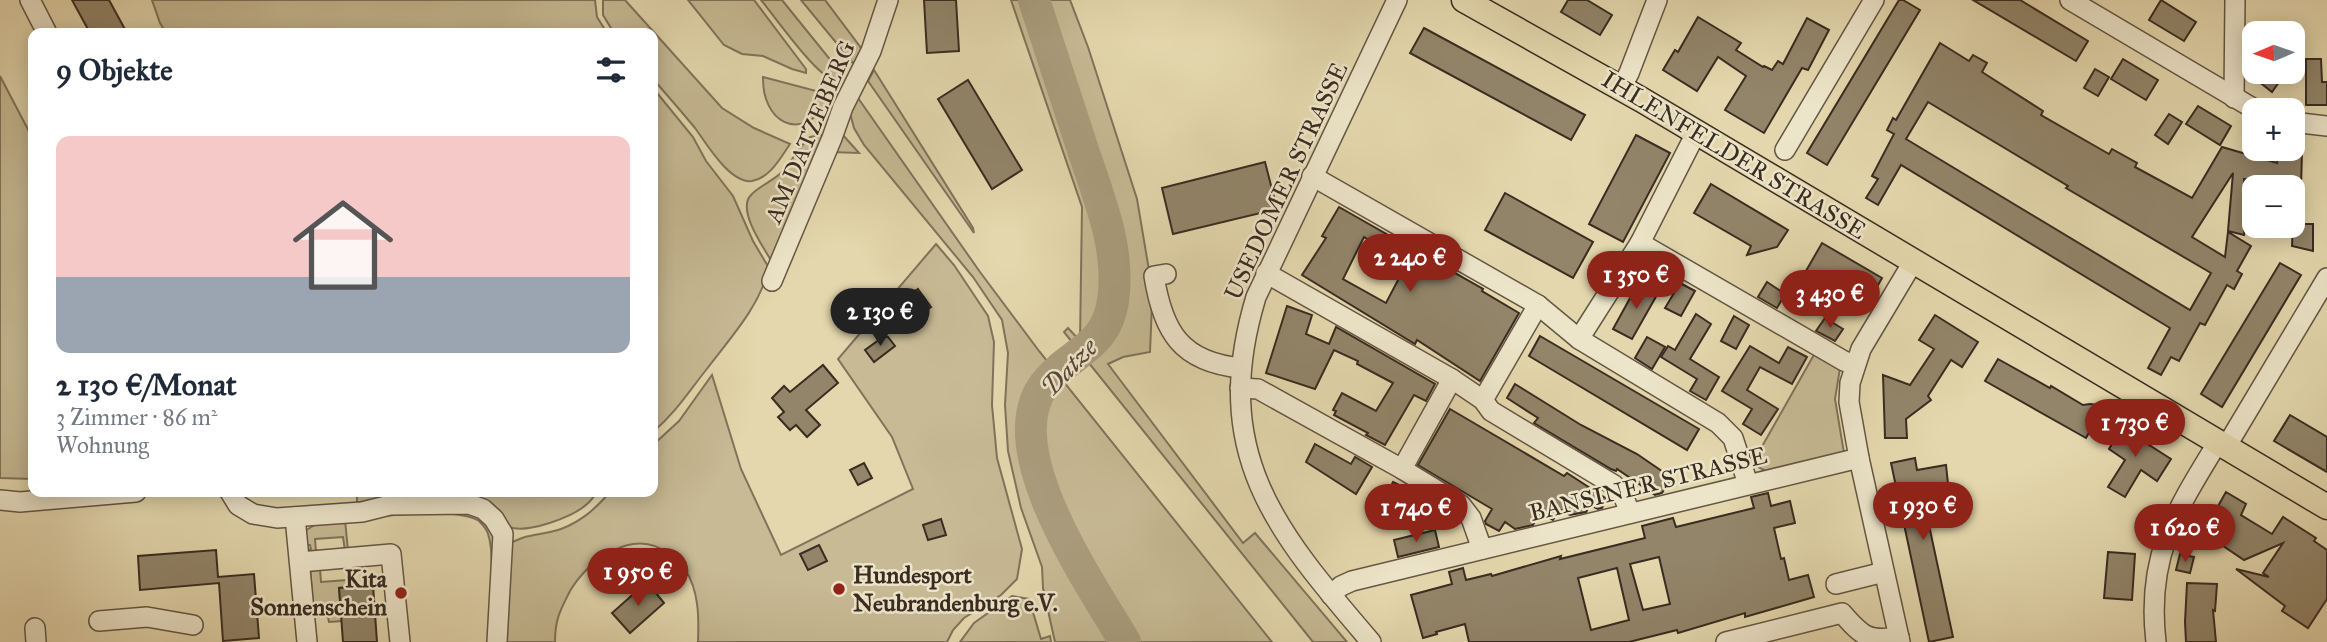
<!DOCTYPE html>
<html lang="de">
<head>
<meta charset="utf-8">
<style>
	:root { --surface:#fff; --page:#f6f6f7; --text:#1f2937; --muted:#747a83; --accent:#8f2418 }
	body { margin:0; font-family:"IM FELL Great Primer",serif; background:var(--page); color:var(--text); height:100vh; display:flex; flex-direction:column; font-size:26px; white-space:nowrap }
	* { box-sizing:border-box; margin:0 }
	p { font-size:23px; color:var(--muted) }
	.icon { flex:none; width:38px; height:38px; fill:none; stroke:currentColor; stroke-width:2; stroke-linecap:round; stroke-linejoin:round }
	.map { position:relative; flex:1; overflow:hidden }
	.side { position:absolute; left:28px; top:28px; width:630px; height:469px; display:flex; flex-direction:column; background:var(--surface); border-radius:14px; box-shadow:0 4px 18px #0003 }
	.side>* { flex:none }
	.needle { width:46px; rotate:268deg }
	.tools { position:absolute; left:2242px; top:21px; display:grid; gap:14px }
	.tools a { display:grid; place-items:center; width:63px; height:63px; border-radius:14px; background:var(--surface); box-shadow:0 4px 18px #0003; font-size:35px }
	.price { position:absolute; translate:-50% -60px; padding:0 16px; border-radius:24px; background:var(--accent); color:#fff; font-size:23px; line-height:46px; filter:drop-shadow(0 2px 4px #0008) }
	.price::after { content:''; position:absolute; left:50%; top:42px; width:21px; height:16px; margin-left:-10px; background:inherit; clip-path:polygon(0 0,100% 0,50% 100%) }
	.price.active { background:#222; color:#fff }
	ul { padding:0; list-style:none }
	li { display:grid; align-content:center; gap:14px; height:371px; padding:0 28px }
	li span { display:grid; place-items:center; height:217px; border-radius:14px; color:#555 }
	li>.icon { margin-inline-start:auto }
	span .icon { width:126px; height:126px; fill:#fffc; stroke-width:1 }
	li b { font-size:30px }
	h2 { display:flex; justify-content:space-between; align-items:center; height:84px; padding:0 28px; font-size:30px }
	.map>svg:first-child { display:block }
	.green { fill:#c7ba95; stroke:#80735b; stroke-width:2 }
	.lines { fill:none; stroke-linecap:round; stroke-linejoin:round }
	.river { stroke:#aa9d7d; stroke-width:32 }
	.building { fill:#92856a; stroke:#392c21; stroke-width:2; fill-rule:evenodd }
	.minor-casing { stroke:#645744; stroke-width:22 }
	.major-casing { stroke:#392c21; stroke-width:27 }
	.minor { stroke:#ede5ca; stroke-width:19 }
	.major { stroke:#e4d7ad; stroke-width:24 }
	.poi-dot { fill:#8f2418; stroke:#ede5ca; stroke-width:2.5 }
	.labels { text-anchor:middle; dominant-baseline:central; stroke-width:5; stroke-linejoin:round; paint-order:stroke }
	.street-label { font-size:24px; fill:#392c21; stroke:#ede5ca }
	.poi-label { font-size:24px; font-weight:bold; fill:#392c21; stroke:#ede5ca; text-anchor:start }
	.water-label { font-size:26px; font-style:italic; fill:#554838; stroke:#ede5ca }
</style>
</head>
<body>
<div class="map">
<svg width="2327" height="642" viewBox="0 0 2327 642">
	<rect width="100%" height="100%" fill="#e4d7ad"/>
	<filter id="stains"><feTurbulence type="fractalNoise" baseFrequency=".00286" numOctaves="4"/><feColorMatrix values="0 0 0 0 .2 0 0 0 0 .09 0 0 0 0 .02 0 0 0 .5 -.17"/></filter>
	<radialGradient id="worn" r=".72"><stop offset=".6" stop-color="#630" stop-opacity="0"/><stop offset="1" stop-color="#630" stop-opacity=".3"/></radialGradient>
	<g class="green">
		<path d="M152,0H595L597,17L607,33H166L160,23Z"/>
		<path d="M603,0H625L722,108L754,128L790,144C781,157 770,178 752,181C730,184 706,143 695,128C681,111 667,95 653,79V33H614L603,15Z"/>
		<path d="M688,0H754L806,69V73L792,69L763,56L742,54L724,45Z"/>
		<path d="M761,0H782L841,73C838,75 835,78 832,78C818,78 772,13 761,0Z"/>
		<path d="M801,0H825L864,52L857,68Z"/>
		<path d="M1011,0H1070L1088,47L1137,199L1150,276L1152,303L1150,352L1123,357L1108,364L1243,543L1255,533L1347,642H1313L1064,332L1068,328L1080,341L1082,207Z"/>
		<path d="M874,70L973,228L974,233L868,81Z"/>
		<path d="M0,76L33,139V479L0,478Z"/>
		<path d="M763,77L824,93L828,103C799,144 762,121 763,77Z"/>
		<path d="M653,88L693,137L706,161L733,196L753,241L769,268C759,308 730,338 706,370C687,394 676,412 653,432Z"/>
		<path d="M858,98L980,272L1039,351L1272,642H1055L1043,588L1042,567L1021,508L1008,451L1005,405L1008,353L1002,320L973,277L864,145L854,128L850,113Z"/>
		<path d="M842,134L859,153L830,152Z"/>
		<path d="M821,135L825,136L774,265C765,250 736,210 751,195C759,186 773,181 782,172C792,161 799,147 810,137Z"/>
		<path d="M936,244L954,265L988,316L994,342L992,405L997,458L1022,549L1017,579L1001,595L964,618L953,630L947,642H698C699,617 699,591 685,569C681,563 674,559 669,554C634,526 588,560 570,591C560,611 555,619 555,642H501L507,546C523,533 542,536 561,529C582,521 595,509 610,492H653V445L679,421L712,375L741,469L781,555L913,489L892,437L838,359Z"/>
		<path d="M1815,353L1840,368L1835,399L1844,453L1768,472L1752,464Z"/>
		<path d="M372,492H597C594,496 591,501 587,504C573,517 527,534 509,527C504,524 501,520 498,515L388,500L357,503V493Z"/>
		<path d="M468,508L497,534L489,641C489,615 496,556 488,534C487,530 482,524 479,521C456,506 373,517 345,520L348,550L345,551L343,537L315,539L316,552L310,553L308,550L311,549L310,545H304L305,531L327,517Z"/>
		<path d="M346,566H349L351,587L339,588L342,621L329,622L328,617H314L310,568H320L321,582L347,580Z"/>
		<path d="M1012,596L1029,599L1041,639L1050,636L1051,642H960L974,623Z"/>
	</g>
	<g class="lines">
		<path class="river" d="M1034,0C1050,49 1066,98 1082,147C1098,196 1121,248 1113,301C1106,349 1069,352 1044,385C996,450 1092,585 1125,642"/>
	</g>
	<g class="building">
		<path d="M72,0H109L127,33H90Z"/>
		<path d="M924,0H956L959,51L927,53Z"/>
		<path d="M1568,0H1587L1612,15L1600,35L1561,12Z"/>
		<path d="M1899,0H1903L1920,10L1827,165L1807,153Z"/>
		<path d="M1973,0H2020L2088,41L2076,61Z"/>
		<path d="M2161,0L2196,22L2184,41L2149,20Z"/>
		<path d="M1698,17L1741,43L1736,50L1763,67L1764,66L1772,70L1778,61L1783,64L1807,18L1829,30L1808,70L1802,68L1764,133L1725,110L1746,76L1718,57L1697,91L1663,70L1675,50L1678,52Z"/>
		<path d="M1424,28L1585,115L1571,140L1410,53Z"/>
		<path d="M1940,43L1969,61L1973,55L1987,63L1982,72L2043,111L2041,115L2109,154L2112,149L2137,163L2135,167L2192,198L2222,147L2277,163V151L2302,152L2301,187H2277V180L2244,179L2246,217L2244,235L2228,231L2233,173L2192,237L2225,257L2228,232L2251,246L2237,271L2242,274L2234,289L2227,285L2205,325L2200,323L2179,361L2171,357L2161,375L2148,368L2170,328L1901,165L1878,205L1866,198L1878,179L1872,176L1894,134L1887,130L1893,118L1896,120ZM1928,102L2068,186L2066,188L2211,273L2190,310L1906,139Z"/>
		<path d="M2123,59L2158,80L2146,100L2111,79Z"/>
		<path d="M2306,59H2321L2322,82H2327V105H2306Z"/>
		<path d="M2095,69L2109,77L2098,96L2084,88Z"/>
		<path d="M2247,72H2286L2272,92Z"/>
		<path d="M968,80L1022,170L992,189L938,99Z"/>
		<path d="M2198,106L2231,126L2220,145L2186,124Z"/>
		<path d="M2169,114L2182,122L2168,144L2155,135Z"/>
		<path d="M1636,135L1670,153L1623,242L1589,224Z"/>
		<path d="M1265,162L1277,209L1173,234L1162,188Z"/>
		<path d="M1711,184L1788,230L1777,247L1747,255L1751,246L1694,213Z"/>
		<path d="M1505,193L1593,242L1573,278L1485,230Z"/>
		<path d="M1339,207L1483,289L1482,291L1519,313L1480,381L1417,340L1415,344L1302,275L1326,238L1322,236ZM1364,237L1406,265L1386,303L1343,279Z"/>
		<path d="M2293,224H2313V251L2292,246Z"/>
		<path d="M1822,243L1882,278L1866,306L1806,271Z"/>
		<path d="M2280,263L2301,275L2222,407L2201,394Z"/>
		<path d="M1639,282L1658,293L1632,339L1613,329Z"/>
		<path d="M1767,282L1785,294L1777,308L1758,297Z"/>
		<path d="M1680,283L1695,291L1681,316L1665,308Z"/>
		<path d="M918,289L931,307L918,316L908,301V296Z"/>
		<path d="M1287,306L1312,315L1306,334L1329,344L1336,327L1435,384L1426,401L1414,395L1385,445L1366,435L1368,433L1334,415L1336,411L1333,410L1342,393L1376,411L1393,383L1357,364L1358,361L1334,350L1315,389L1266,373Z"/>
		<path d="M1696,314L1711,324L1690,359L1719,377L1706,400L1690,391L1697,379L1661,357L1668,346L1675,350Z"/>
		<path d="M1935,315L1978,342L1962,367L1951,360L1928,396L1931,400L1906,419L1907,438H1885L1883,375L1910,385L1934,349L1919,340Z"/>
		<path d="M1734,316L1749,325L1736,349L1721,341Z"/>
		<path d="M1825,318L1843,329L1835,341L1816,331Z"/>
		<path d="M1540,336L1699,429L1687,450L1529,356Z"/>
		<path d="M883,337H888L895,346L874,362L865,350Z"/>
		<path d="M1647,337L1665,347L1652,369L1635,358Z"/>
		<path d="M1750,346L1779,363L1788,347L1807,357L1792,384L1760,367L1747,390L1778,409L1761,435L1743,424L1752,409L1722,391Z"/>
		<path d="M1998,359L2050,388L2051,386L2083,405L2090,404L2098,405L2100,411L2099,415L2086,438L1985,381Z"/>
		<path d="M823,365L838,383L806,410L820,425L807,437L796,425L790,430L778,417L784,412L772,398L784,386L790,392Z"/>
		<path d="M1515,384L1581,425L1637,454L1672,478L1662,493L1655,495L1617,469L1616,471L1611,469L1534,423L1538,418L1507,398Z"/>
		<path d="M1450,409L1564,476L1567,473L1607,499L1602,508L1598,509L1590,505L1586,512L1570,515L1559,509L1553,520L1540,513L1533,525L1515,529L1505,522L1499,531L1486,524L1485,521L1492,509L1418,465Z"/>
		<path d="M2290,415L2327,437V472L2274,441Z"/>
		<path d="M2125,422L2146,436L2143,441L2171,459L2157,481L2141,470L2125,497L2108,487L2125,460L2109,449Z"/>
		<path d="M1315,444L1351,464L1355,457L1372,467L1356,494L1306,462Z"/>
		<path d="M1915,458L1917,470L1946,465L1948,484L1921,488L1953,637L1929,642L1891,463Z"/>
		<path d="M864,463L872,478L858,485L850,470Z"/>
		<path d="M1393,482L1411,491L1396,519L1379,510Z"/>
		<path d="M2226,492L2246,504L2241,515L2272,534L2283,517L2316,538L2314,541L2327,550V599L2308,628L2282,611L2285,606L2236,569L2269,577L2263,573L2283,543L2244,560L2207,535L2213,515Z"/>
		<path d="M1768,493L1771,506L1790,501L1795,523L1774,528L1781,559L1784,558L1789,580L1808,575L1814,597L1745,617V613L1678,633L1677,630L1629,642H1469L1465,624L1436,632L1437,634L1423,638L1411,595L1452,584L1449,572L1463,568L1466,580L1491,574L1492,576L1561,556L1560,559L1645,538L1642,526L1673,518L1676,527L1754,508L1751,497ZM1659,557L1670,604L1643,610L1630,564ZM1617,568L1629,620L1591,630L1578,578Z"/>
		<path d="M941,519L946,535L928,540L923,525Z"/>
		<path d="M1435,530L1439,547L1398,557L1394,540Z"/>
		<path d="M819,545L827,561L808,570L800,554Z"/>
		<path d="M216,550L218,577L254,574L259,638L223,641L219,583L140,590L138,556Z"/>
		<path d="M2108,552L2135,554L2132,600L2104,598Z"/>
		<path d="M2180,554L2194,557L2190,573L2176,570Z"/>
		<path d="M647,582L664,603L630,633L612,613Z"/>
		<path d="M2187,583L2217,584L2215,611L2213,610L2216,642H2186L2185,622Z"/>
		<path d="M373,585L377,642H343L339,588Z"/>
	</g>
	<g class="lines">
		<defs>
			<g id="minor">
				<path d="M30,0L47,33"/>
				<path d="M2070,0L2256,110"/>
				<path d="M1621,88L1629,73L1657,0"/>
				<path d="M2234,98L2235,0"/>
				<path d="M2292,122L2327,126"/>
				<path d="M1785,150L1874,0"/>
				<path d="M1312,176L1538,305L1579,339L1718,423L1733,438L1748,484"/>
				<path d="M1640,243L1844,361L1855,365"/>
				<path d="M1266,273L1452,379L1483,400L1491,411L1614,485L1623,495L1630,513"/>
				<path d="M1166,274L1154,276C1163,332 1181,362 1241,368"/>
				<path d="M772,281L832,138L843,107L871,51L888,0"/>
				<path d="M1579,339L1640,243L1696,133"/>
				<path d="M1240,388L1258,389L1402,469L1461,505L1471,518L1482,549"/>
				<path d="M1483,400L1538,305"/>
				<path d="M2226,447L2327,278"/>
				<path d="M1402,469L1452,379"/>
				<path d="M230,492L238,505L253,514L277,518L362,512L390,505L469,504L483,509L494,519L503,534L497,642"/>
				<path d="M0,500L20,502L136,492"/>
				<path d="M295,517L307,642"/>
				<path d="M300,562L391,554L400,642"/>
				<path d="M1836,584L1884,572"/>
				<path d="M1331,595L1341,586L1352,581L1859,458"/>
				<path d="M99,621L147,617L193,625"/>
				<path d="M35,628L36,642"/>
				<path d="M1371,642C1275,530 1209,453 1256,297L1397,0"/>
				<path d="M1726,642L1842,613C1862,636 1868,642 1899,637"/>
				<path d="M1900,642L1859,458L1849,402L1850,383L1861,349L1913,262"/>
				<path d="M2156,642C2146,557 2175,512 2218,442"/>
			</g>
			<path id="major" d="M1464,0L1642,100L2327,507"/>
		</defs>
		<use href="#minor" class="minor-casing"/>
		<use href="#major" class="major-casing"/>
		<use href="#minor" class="minor"/>
		<use href="#major" class="major"/>
	</g>
	<g class="poi-dot">
		<circle cx="839" cy="589" r="7"/>
		<circle cx="401" cy="593" r="7"/>
	</g>
	<g class="labels">
		<g class="street-label">
			<text transform="translate(810 132) rotate(-67)">AM DATZEBERG</text>
			<text transform="translate(1734 155) rotate(31)">IHLENFELDER STRASSE</text>
			<text transform="translate(1286 181) rotate(-65)">USEDOMER STRASSE</text>
			<text transform="translate(1648 484) rotate(-14)">BANSINER STRASSE</text>
		</g>
		<g class="poi-label">
			<text x="853" y="575">Hundesport<tspan x="853" dy="28">Neubrandenburg e.V.</tspan></text>
			<text x="387" y="579" text-anchor="end">Kita<tspan x="387" dy="28">Sonnenschein</tspan></text>
		</g>
		<g class="water-label">
			<text transform="translate(1069 367) rotate(-46)">Datze</text>
		</g>
	</g>
	<rect width="100%" height="100%" filter="url(#stains)"/>
	<rect width="100%" height="100%" fill="url(#worn)"/>
</svg>
<div class="tools">
<a><svg class="needle" viewBox="-14 -14 28 28"><path d="M0-13l5 13h-10z" fill="#e53935"/><path d="M0 13l5-13h-10z" fill="#747a83"/></svg></a>
<a>+</a>
<a>−</a>
</div>
<b class="price" style="left:1410px;top:294px">2 240 €</b>
<b class="price" style="left:1636px;top:311px">1 350 €</b>
<b class="price" style="left:1830px;top:330px">3 430 €</b>
<b class="price active" style="left:880px;top:348px">2 130 €</b>
<b class="price" style="left:2135px;top:459px">1 730 €</b>
<b class="price" style="left:1923px;top:542px">1 930 €</b>
<b class="price" style="left:1416px;top:544px">1 740 €</b>
<b class="price" style="left:2185px;top:564px">1 620 €</b>
<b class="price" style="left:638px;top:608px">1 950 €</b>
<section class="side">
<h2>9 Objekte<svg class="icon" aria-label="filters" viewBox="0 0 24 24"><path d="M4 7h16M4 17h16"/><circle cx="9" cy="7" r="2"/><circle cx="15" cy="17" r="2"/></svg></h2>
<ul>
<li><span style="background:linear-gradient(#f6c9c9 65%,#9aa5b1 0)"><svg class="icon" aria-label="home" viewBox="0 0 24 24"><path d="M3 11l9-7 9 7M6 9v11h12V9"/></svg></span><div><b>2 130 €/Monat</b><p>3 Zimmer · 86 m²</p><p>Wohnung</p></div></li>
</ul>
</section>
</div>
</body>
</html>
